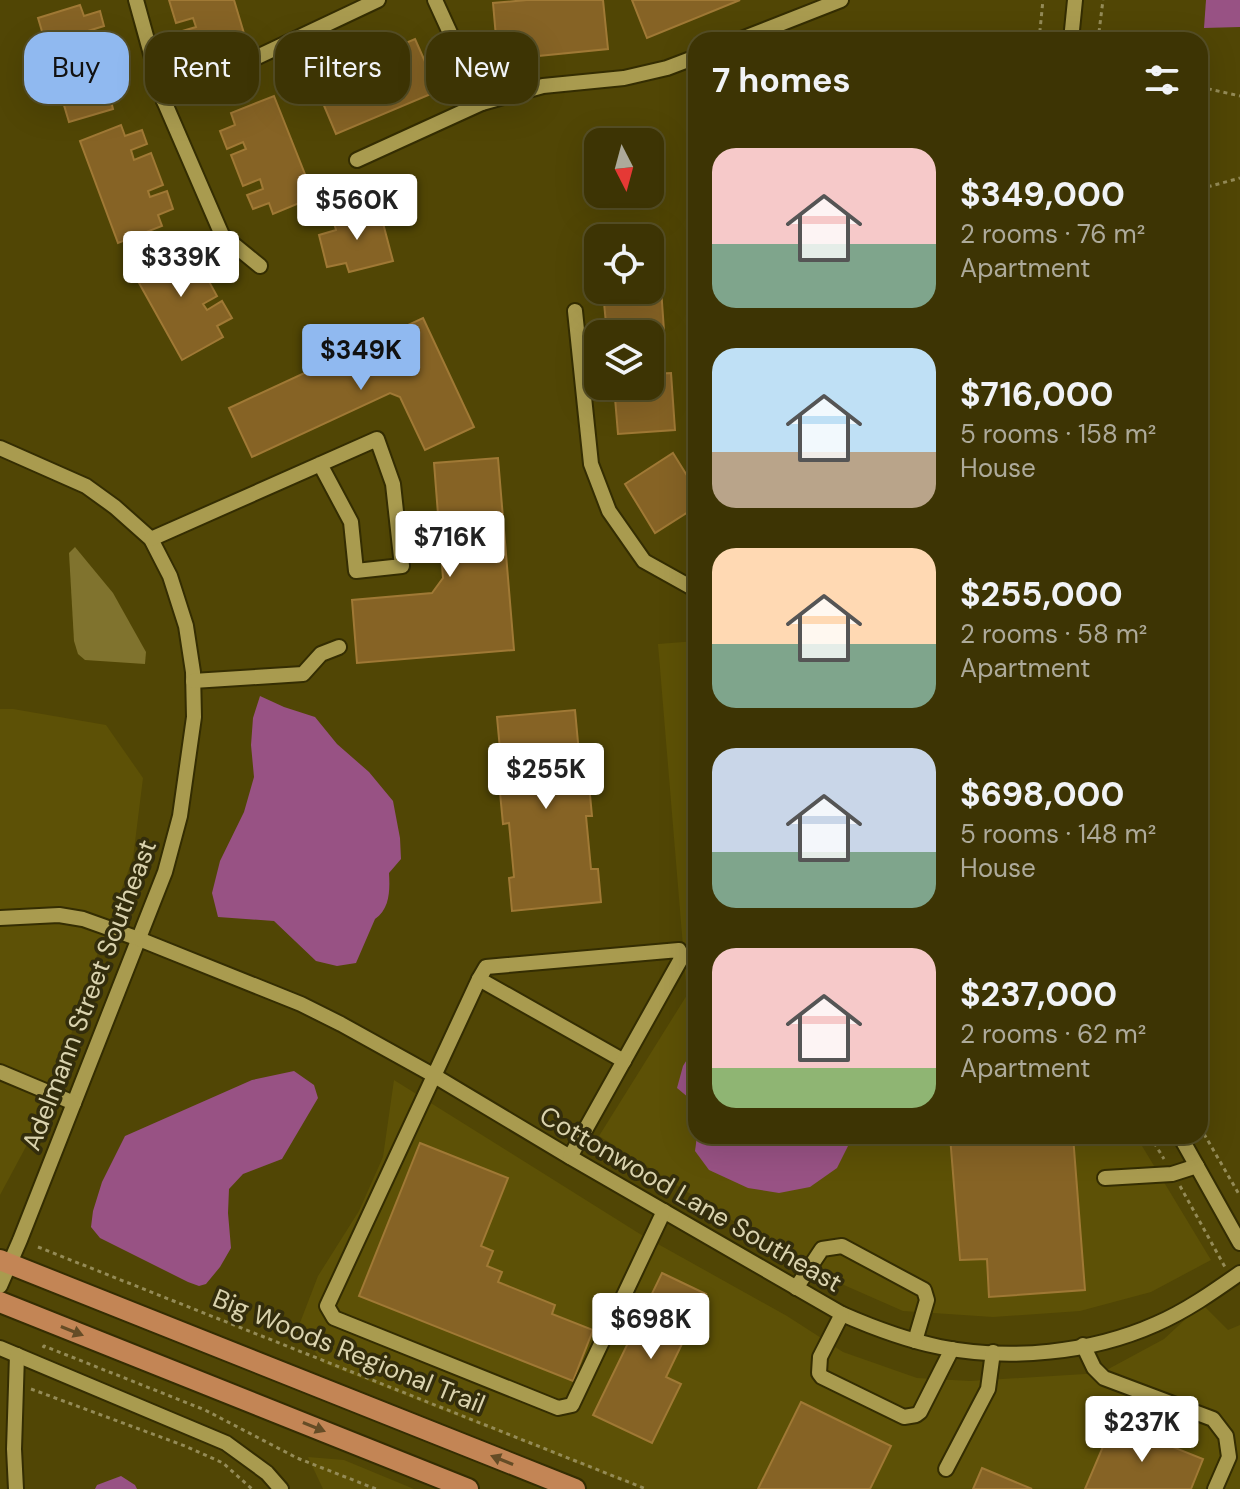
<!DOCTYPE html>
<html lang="en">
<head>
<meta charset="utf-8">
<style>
	:root { --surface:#3d3404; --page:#483f13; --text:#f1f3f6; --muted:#adaa9a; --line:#564f26; --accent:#90b9f0 }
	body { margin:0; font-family:"DM Sans",sans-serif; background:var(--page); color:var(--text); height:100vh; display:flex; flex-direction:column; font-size:30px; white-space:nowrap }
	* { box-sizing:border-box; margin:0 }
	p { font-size:26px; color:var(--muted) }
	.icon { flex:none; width:44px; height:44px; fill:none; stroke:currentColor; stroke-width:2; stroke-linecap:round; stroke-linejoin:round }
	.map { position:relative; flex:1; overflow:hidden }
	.sheet { position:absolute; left:688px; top:32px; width:520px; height:1112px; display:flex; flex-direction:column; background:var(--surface); border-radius:24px; box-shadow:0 8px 32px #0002,0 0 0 2px var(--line) }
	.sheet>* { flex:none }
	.hud { position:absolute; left:24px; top:32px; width:544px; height:72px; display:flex; gap:16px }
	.needle { width:52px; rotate:174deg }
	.buttons { position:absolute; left:584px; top:128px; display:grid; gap:16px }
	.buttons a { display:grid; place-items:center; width:80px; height:80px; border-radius:16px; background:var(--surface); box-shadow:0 8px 32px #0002,0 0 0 2px var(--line); font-size:40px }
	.price { position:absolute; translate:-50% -68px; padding:0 18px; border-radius:8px; background:#fff; color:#222; font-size:26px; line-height:52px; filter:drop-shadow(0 2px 4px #0008) }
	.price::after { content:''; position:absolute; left:50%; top:48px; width:24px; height:18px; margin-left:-12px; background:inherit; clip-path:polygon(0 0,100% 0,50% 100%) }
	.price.current { background:var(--accent); color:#111 }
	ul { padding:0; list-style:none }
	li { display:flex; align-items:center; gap:24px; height:200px; padding:0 24px }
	li span { display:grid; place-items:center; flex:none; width:224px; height:160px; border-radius:24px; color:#555 }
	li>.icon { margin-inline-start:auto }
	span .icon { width:96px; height:96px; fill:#fffc; stroke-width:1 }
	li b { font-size:34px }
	h2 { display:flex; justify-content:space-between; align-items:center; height:96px; padding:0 24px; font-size:34px }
	.chip { padding:0 28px; border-radius:24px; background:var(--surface); box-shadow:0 8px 32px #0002,0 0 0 2px var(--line); font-size:28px; line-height:72px }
	.chip.current { background:var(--accent); color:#111 }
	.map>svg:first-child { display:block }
	.built { fill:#5d5106 }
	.green { fill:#80732e }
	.water { fill:#985284 }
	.building { fill:#866325; stroke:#a07935; stroke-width:2 }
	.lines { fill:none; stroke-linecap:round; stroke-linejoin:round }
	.minor-casing { stroke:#342d02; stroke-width:18 }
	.major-casing { stroke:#342d02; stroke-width:24 }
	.path { stroke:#948b57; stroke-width:3; stroke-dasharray:4 4; stroke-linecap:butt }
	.minor { stroke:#a99b4f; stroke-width:14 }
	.major { stroke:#c38555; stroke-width:20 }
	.oneway { fill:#654c26 }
	.labels { text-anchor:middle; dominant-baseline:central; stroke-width:7; stroke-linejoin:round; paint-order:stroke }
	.street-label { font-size:26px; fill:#dad3ae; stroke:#332d0c }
</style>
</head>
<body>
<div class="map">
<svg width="1240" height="1489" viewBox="0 0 1240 1489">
	<rect width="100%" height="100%" fill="#514605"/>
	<g class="built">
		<path d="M696,641V1136H1136L1211,1260L1151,1292L1080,1311L993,1317L903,1311L812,1271L599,1136L687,995L658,644Z"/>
		<path d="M0,709H13L106,725L143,778L133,858L88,980L51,1100L0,1195Z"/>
		<path d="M394,1080L640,1234L787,1316L843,1352L917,1378L970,1381L1101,1373L1164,1339L1202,1304L1228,1330L1240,1325V1489H642L323,1363L298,1328L318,1276L359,1211L383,1157Z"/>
		<path d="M308,1457L344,1460L414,1489H323Z"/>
	</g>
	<path class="green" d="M75,547L113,593L146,652L145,664L85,660L78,654L74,641L69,553Z"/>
	<g class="water">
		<path d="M1206,0H1240V27L1204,28Z"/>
		<path d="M260,696L284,707L315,717L337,744L369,772L393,801L400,838L401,859L389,873C390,890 390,909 375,919L356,963L337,966L316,961L274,921L218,917L212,893L220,861L244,812L254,777L251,745L253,718Z"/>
		<path d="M696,1045V1108L695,1103L677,1088L683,1066Z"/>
		<path d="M294,1071L314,1085L318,1098L282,1159L243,1174L229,1189L228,1213L231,1248L220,1267L206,1284L199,1286L188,1282L100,1238L91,1227L93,1211L102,1182L125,1136L252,1080Z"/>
		<path d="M697,1136H853L837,1168L810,1187L779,1193L748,1188L709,1170L695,1151Z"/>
		<path d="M121,1476L135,1485L137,1489H95L97,1485Z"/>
	</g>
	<g class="building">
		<path d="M169,0H234L246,40L203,53L200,42L184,47L179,32L196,27L193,18L176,23Z"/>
		<path d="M527,0H603L608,49L498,60L493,3Z"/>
		<path d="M632,0H740L647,38Z"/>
		<path d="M80,5L84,16L100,11L104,26L88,31L91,40L108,35L117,68L102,72L104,79L121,74L126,92L110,97L113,109L69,122L38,18Z"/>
		<path d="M415,39L438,91L336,134L314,82Z"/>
		<path d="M274,96L314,197L273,214L269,203L253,209L247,195L263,189L260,179L243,186L231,155L246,149L243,142L227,149L220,131L235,125L231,113Z"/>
		<path d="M121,125L125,136L142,130L147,144L131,150L134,160L151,153L163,185L148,191L150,197L167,191L173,209L158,215L162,226L118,243L80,141Z"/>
		<path d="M379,208L393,261L349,272L346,263L327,267L319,235L336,230L333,219Z"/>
		<path d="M167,243L173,253L188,245L196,258L181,266L186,275L201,267L217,296L203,304L207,310L222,301L232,318L217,326L223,337L182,360L129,265Z"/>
		<path d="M661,288L665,345L650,346V334H607L603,292Z"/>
		<path d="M423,318L474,427L425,450L400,397L390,393L252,457L229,408Z"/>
		<path d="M671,373L675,430L618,434L614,386H650V374Z"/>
		<path d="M673,453L696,490V507L655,533L625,484Z"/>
		<path d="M498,458L514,650L357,663L352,600L432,593L443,578L434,463Z"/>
		<path d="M575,710L581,775L588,774L592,816H586L591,869H598L601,902L512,911L509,878L514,877L509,823L503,824L499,782H503L497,717Z"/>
		<path d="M950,1136H1073L1085,1290L989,1297L987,1259L960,1260Z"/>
		<path d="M420,1143L508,1178L481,1246L493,1251L487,1266L502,1272L498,1282L555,1305L552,1314L593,1330L573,1381L359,1296Z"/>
		<path d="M662,1273L706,1294L666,1377L681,1384L652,1443L593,1415Z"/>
		<path d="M801,1402L891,1446L870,1489H758Z"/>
		<path d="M1113,1423L1203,1459L1191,1489H1085Z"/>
		<path d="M982,1468L1032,1489H973Z"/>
	</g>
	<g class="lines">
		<defs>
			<g id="minor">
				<path d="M136,0L164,101L222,235L260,266"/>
				<path d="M435,0L482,103"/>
				<path d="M739,40L841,0"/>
				<path d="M1071,40L1075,0"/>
				<path d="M164,101L378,0"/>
				<path d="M357,160L482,103L543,86L624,78L667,68L696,57"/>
				<path d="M696,293V294"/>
				<path d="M575,311L591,464L609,511L644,561L696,590"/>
				<path d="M0,448L86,486L115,507L151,539L170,576L186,626L193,672L194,717L180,816L165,872L20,1240L0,1286"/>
				<path d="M151,539L377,439L393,484L402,566L356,571L351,522L320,464"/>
				<path d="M193,681L303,674L321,654L339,647"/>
				<path d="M0,918L59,915L83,919L139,939L301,1004L341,1024L433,1075L570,1157L842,1314C874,1328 906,1340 940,1347C1010,1361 1091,1353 1156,1324C1186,1311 1213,1292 1240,1273"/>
				<path d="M479,979L624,1061"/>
				<path d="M0,1072L74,1103"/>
				<path d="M1180,1136L1240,1243"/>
				<path d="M570,1157L682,957L679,950L486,967L479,979L327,1306L334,1318L558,1408L572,1405L664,1211"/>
				<path d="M1105,1178L1172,1174L1197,1166"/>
				<path d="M796,1288L822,1249L842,1246L924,1290L927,1300L915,1341"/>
				<path d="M842,1314L820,1357L819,1373L822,1377L904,1417L916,1415L920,1412L952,1349"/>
				<path d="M1083,1345L1094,1368L1104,1378L1213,1419L1226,1436L1229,1457L1215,1489"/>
				<path d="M0,1348L226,1443L267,1473L281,1489"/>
				<path d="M946,1469L988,1389L993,1352"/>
				<path d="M16,1489L14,1449L17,1355"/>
			</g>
			<g id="major">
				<path d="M0,1260L575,1489"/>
				<path d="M0,1302L468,1489"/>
			</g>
		</defs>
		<use href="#minor" class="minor-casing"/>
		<use href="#major" class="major-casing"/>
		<g class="path">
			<path d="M1039,40L1043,0"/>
			<path d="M1098,40L1103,0"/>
			<path d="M1200,87L1240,96"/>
			<path d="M1200,189L1240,178"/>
			<path d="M1200,1127L1240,1196"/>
			<path d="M1150,1136L1164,1159"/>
			<path d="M1180,1186L1225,1267"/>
			<path d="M38,1247L646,1489"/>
			<path d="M43,1348L44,1346L205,1410L297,1458L376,1489"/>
			<path d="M31,1389L185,1446L223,1463L252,1489"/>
		</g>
		<use href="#minor" class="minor"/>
		<use href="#major" class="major"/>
	</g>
	<defs><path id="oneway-solid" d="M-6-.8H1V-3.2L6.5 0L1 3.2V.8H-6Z" transform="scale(2)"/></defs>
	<g class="oneway">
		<use href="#oneway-solid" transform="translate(72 1331) rotate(22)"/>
		<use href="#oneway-solid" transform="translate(314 1427) rotate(22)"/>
		<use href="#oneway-solid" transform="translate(502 1460) rotate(-158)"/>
	</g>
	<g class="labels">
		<g class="street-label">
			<text transform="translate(89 995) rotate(-69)">Adelmann Street Southeast</text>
			<text transform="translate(691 1199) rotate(30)">Cottonwood Lane Southeast</text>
			<text transform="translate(349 1351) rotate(22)">Big Woods Regional Trail</text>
		</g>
	</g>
</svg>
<div class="buttons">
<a><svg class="needle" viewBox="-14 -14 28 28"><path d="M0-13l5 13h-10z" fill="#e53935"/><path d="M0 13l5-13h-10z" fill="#adaa9a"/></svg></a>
<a><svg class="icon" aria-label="locate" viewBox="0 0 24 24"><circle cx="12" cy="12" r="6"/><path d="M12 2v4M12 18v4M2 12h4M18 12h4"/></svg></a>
<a><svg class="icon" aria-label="layers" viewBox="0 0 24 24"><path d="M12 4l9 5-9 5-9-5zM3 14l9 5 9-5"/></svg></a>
</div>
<b class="price" style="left:357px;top:242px">$560K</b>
<b class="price" style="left:181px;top:299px">$339K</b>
<b class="price current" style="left:361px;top:392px">$349K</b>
<b class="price" style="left:450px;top:579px">$716K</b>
<b class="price" style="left:546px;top:811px">$255K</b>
<b class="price" style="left:651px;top:1361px">$698K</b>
<b class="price" style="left:1142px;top:1464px">$237K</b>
<div class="hud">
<a class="chip current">Buy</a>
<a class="chip">Rent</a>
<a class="chip">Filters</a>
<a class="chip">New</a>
</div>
<section class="sheet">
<h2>7 homes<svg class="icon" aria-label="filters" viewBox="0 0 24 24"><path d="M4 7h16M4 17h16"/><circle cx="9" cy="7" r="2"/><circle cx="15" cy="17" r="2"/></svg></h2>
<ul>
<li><span style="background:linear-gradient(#f6c9c9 60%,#7fa58c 0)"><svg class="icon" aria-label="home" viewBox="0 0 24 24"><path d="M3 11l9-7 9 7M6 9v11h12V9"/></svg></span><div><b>$349,000</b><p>2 rooms · 76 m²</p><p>Apartment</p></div></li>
<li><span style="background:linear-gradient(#bfe0f5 65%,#b9a48a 0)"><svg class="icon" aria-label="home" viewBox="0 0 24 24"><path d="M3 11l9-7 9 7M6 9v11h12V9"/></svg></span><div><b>$716,000</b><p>5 rooms · 158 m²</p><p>House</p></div></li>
<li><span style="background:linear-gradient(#ffd9b3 60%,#7fa58c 0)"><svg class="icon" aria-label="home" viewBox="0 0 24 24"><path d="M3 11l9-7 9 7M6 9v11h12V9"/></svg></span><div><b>$255,000</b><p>2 rooms · 58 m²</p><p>Apartment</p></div></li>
<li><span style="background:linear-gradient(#c9d6e8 65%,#7fa58c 0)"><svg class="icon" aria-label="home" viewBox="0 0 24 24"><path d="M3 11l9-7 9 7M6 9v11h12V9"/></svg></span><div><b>$698,000</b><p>5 rooms · 148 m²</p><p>House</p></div></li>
<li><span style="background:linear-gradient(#f6c9c9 75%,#8fb573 0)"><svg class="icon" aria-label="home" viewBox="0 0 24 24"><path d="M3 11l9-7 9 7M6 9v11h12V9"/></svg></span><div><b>$237,000</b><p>2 rooms · 62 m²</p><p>Apartment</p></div></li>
</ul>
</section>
</div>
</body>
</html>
